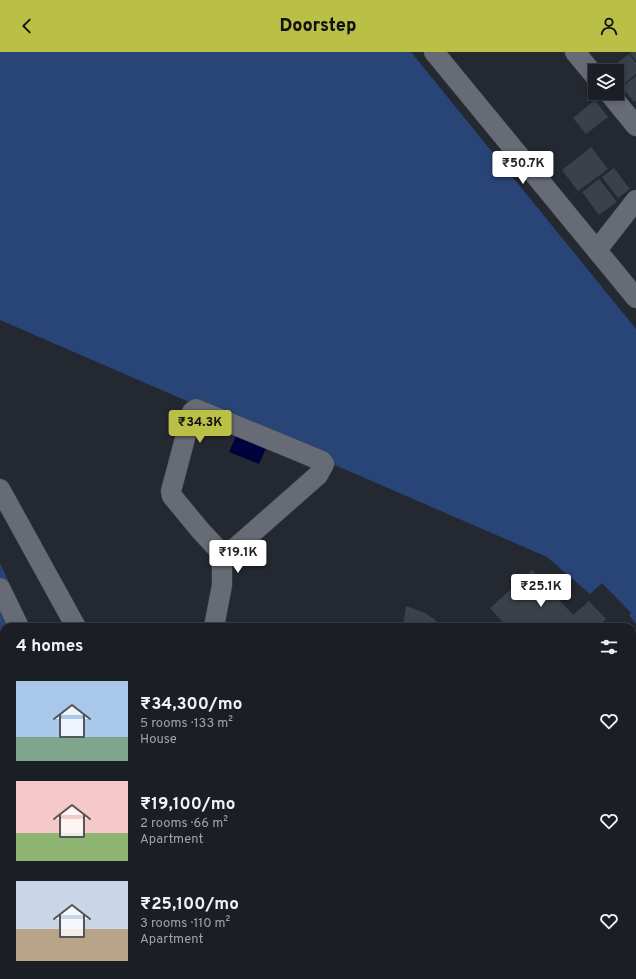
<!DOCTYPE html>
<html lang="en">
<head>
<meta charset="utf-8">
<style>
	:root { --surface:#1b1e25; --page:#282b32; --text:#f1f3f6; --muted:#a0a2a7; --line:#393c42; --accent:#bac046 }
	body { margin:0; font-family:Overpass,sans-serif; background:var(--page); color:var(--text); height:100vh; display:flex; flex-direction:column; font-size:15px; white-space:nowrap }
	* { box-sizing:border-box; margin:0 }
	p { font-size:13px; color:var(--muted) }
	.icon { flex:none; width:22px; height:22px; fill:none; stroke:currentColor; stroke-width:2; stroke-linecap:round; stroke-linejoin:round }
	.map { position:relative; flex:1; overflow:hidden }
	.sheet { position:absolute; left:0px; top:571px; width:636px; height:356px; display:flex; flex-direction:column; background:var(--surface); border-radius:12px 12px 0 0; box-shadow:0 2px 6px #0003,0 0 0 1px var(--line) }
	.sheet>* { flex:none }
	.fabs { position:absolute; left:588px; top:12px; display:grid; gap:8px }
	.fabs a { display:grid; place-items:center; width:36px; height:36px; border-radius:0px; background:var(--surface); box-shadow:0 2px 6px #0003,0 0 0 1px var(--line); font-size:20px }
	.price { position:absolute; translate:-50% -34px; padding:0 9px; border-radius:4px; background:#fff; color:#222; font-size:13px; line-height:26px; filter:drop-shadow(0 1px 2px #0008) }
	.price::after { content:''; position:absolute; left:50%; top:24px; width:12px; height:9px; margin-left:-6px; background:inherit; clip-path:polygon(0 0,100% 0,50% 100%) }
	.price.selected { background:var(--accent); color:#111 }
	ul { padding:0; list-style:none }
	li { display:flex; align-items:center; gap:12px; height:100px; padding:0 16px }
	li span { display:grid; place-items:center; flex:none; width:112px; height:80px; border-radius:0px; color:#555 }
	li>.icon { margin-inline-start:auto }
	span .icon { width:48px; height:48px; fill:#fffc; stroke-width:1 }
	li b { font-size:17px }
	h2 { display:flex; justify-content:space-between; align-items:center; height:48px; padding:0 16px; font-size:17px }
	header { display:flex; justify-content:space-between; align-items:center; height:52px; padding:0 16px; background:var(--accent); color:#111; font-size:18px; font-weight:800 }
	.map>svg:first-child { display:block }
	.green { fill:#294477 }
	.water { fill:#00023e }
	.building { fill:#3b414a }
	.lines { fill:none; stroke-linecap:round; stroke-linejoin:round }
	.minor-casing { stroke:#3f434a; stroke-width:21 }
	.minor { stroke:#666b76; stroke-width:20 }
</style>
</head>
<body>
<header><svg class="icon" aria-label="back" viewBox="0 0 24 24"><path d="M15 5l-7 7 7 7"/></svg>Doorstep<svg class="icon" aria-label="person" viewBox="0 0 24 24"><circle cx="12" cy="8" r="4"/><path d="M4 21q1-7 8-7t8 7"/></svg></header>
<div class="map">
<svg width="636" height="927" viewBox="0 0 636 927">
	<rect width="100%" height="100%" fill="#242831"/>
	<g class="green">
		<path d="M0,0H411L636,277V572L629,563L631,561L602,531L590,542L547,505L0,268Z"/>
		<path d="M0,511L30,575H4V858L0,860Z"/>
		<path d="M636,696V741L632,742V700Z"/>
	</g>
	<path class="water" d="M237,382L267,394L259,412L229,400Z"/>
	<g class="building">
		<path d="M631,0H636V9L630,1Z"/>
		<path d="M629,2L636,11V22L620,35L617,31V19H607Z"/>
		<path d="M636,24V49L634,50L622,35Z"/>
		<path d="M595,48L608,65L586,82L573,66Z"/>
		<path d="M591,95L608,117L578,139L562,118Z"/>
		<path d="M614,116L630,137L618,146L602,125Z"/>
		<path d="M599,127L617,150L599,163L582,140Z"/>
		<path d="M532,518L573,563L589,549L606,567L598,575H507L490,556Z"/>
		<path d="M406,554L425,561L434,567L442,575H403Z"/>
	</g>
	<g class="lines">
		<defs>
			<g id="minor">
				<path d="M434,0L636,246"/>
				<path d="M575,0L595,24"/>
				<path d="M609,41L636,74"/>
				<path d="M597,198L636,148"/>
				<path d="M0,437L76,575"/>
				<path d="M0,536L19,575"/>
				<path d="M214,575L222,533V511L225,505L318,423L324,412L322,409L196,357L192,360L171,439L172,444L200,478L225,505"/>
				<path d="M632,596L636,592"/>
				<path d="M0,599L4,598"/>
				<path d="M632,682L636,678"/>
				<path d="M0,750L4,748"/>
				<path d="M0,882L4,879"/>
				<path d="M225,923L227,927"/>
				<path d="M327,923L329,927"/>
				<path d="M373,927L377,923"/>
				<path d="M460,927L464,923"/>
				<path d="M550,927L554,923"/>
			</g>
		</defs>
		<use href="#minor" class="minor-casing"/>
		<use href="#minor" class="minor"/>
	</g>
</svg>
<div class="fabs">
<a><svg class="icon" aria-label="layers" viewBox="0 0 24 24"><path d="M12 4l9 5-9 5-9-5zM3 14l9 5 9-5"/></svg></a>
</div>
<b class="price" style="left:523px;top:133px">₹50.7K</b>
<b class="price selected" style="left:200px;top:392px">₹34.3K</b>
<b class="price" style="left:238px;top:522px">₹19.1K</b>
<b class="price" style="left:541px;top:556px">₹25.1K</b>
<section class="sheet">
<h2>4 homes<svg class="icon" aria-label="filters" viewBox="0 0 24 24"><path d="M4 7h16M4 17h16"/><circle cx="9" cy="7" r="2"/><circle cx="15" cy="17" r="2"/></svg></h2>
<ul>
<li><span style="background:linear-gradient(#a9c7e8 70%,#7fa58c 0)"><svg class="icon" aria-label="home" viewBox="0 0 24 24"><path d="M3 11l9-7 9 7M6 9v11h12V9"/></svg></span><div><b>₹34,300/mo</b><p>5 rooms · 133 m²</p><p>House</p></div><svg class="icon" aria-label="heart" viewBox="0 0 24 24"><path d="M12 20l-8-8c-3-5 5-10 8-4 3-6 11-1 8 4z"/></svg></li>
<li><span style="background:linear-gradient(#f6c9c9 65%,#8fb573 0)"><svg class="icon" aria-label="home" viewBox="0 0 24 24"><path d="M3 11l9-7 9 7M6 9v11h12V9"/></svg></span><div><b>₹19,100/mo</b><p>2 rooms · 66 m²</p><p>Apartment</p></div><svg class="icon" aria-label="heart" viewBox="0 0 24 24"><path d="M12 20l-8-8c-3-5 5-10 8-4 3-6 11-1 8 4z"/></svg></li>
<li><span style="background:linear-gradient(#c9d6e8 60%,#b9a48a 0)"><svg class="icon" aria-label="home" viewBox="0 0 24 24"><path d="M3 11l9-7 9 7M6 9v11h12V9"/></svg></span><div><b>₹25,100/mo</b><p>3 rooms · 110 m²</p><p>Apartment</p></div><svg class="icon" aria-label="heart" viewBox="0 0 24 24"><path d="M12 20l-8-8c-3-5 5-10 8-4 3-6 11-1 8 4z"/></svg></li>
</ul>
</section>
</div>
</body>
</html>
